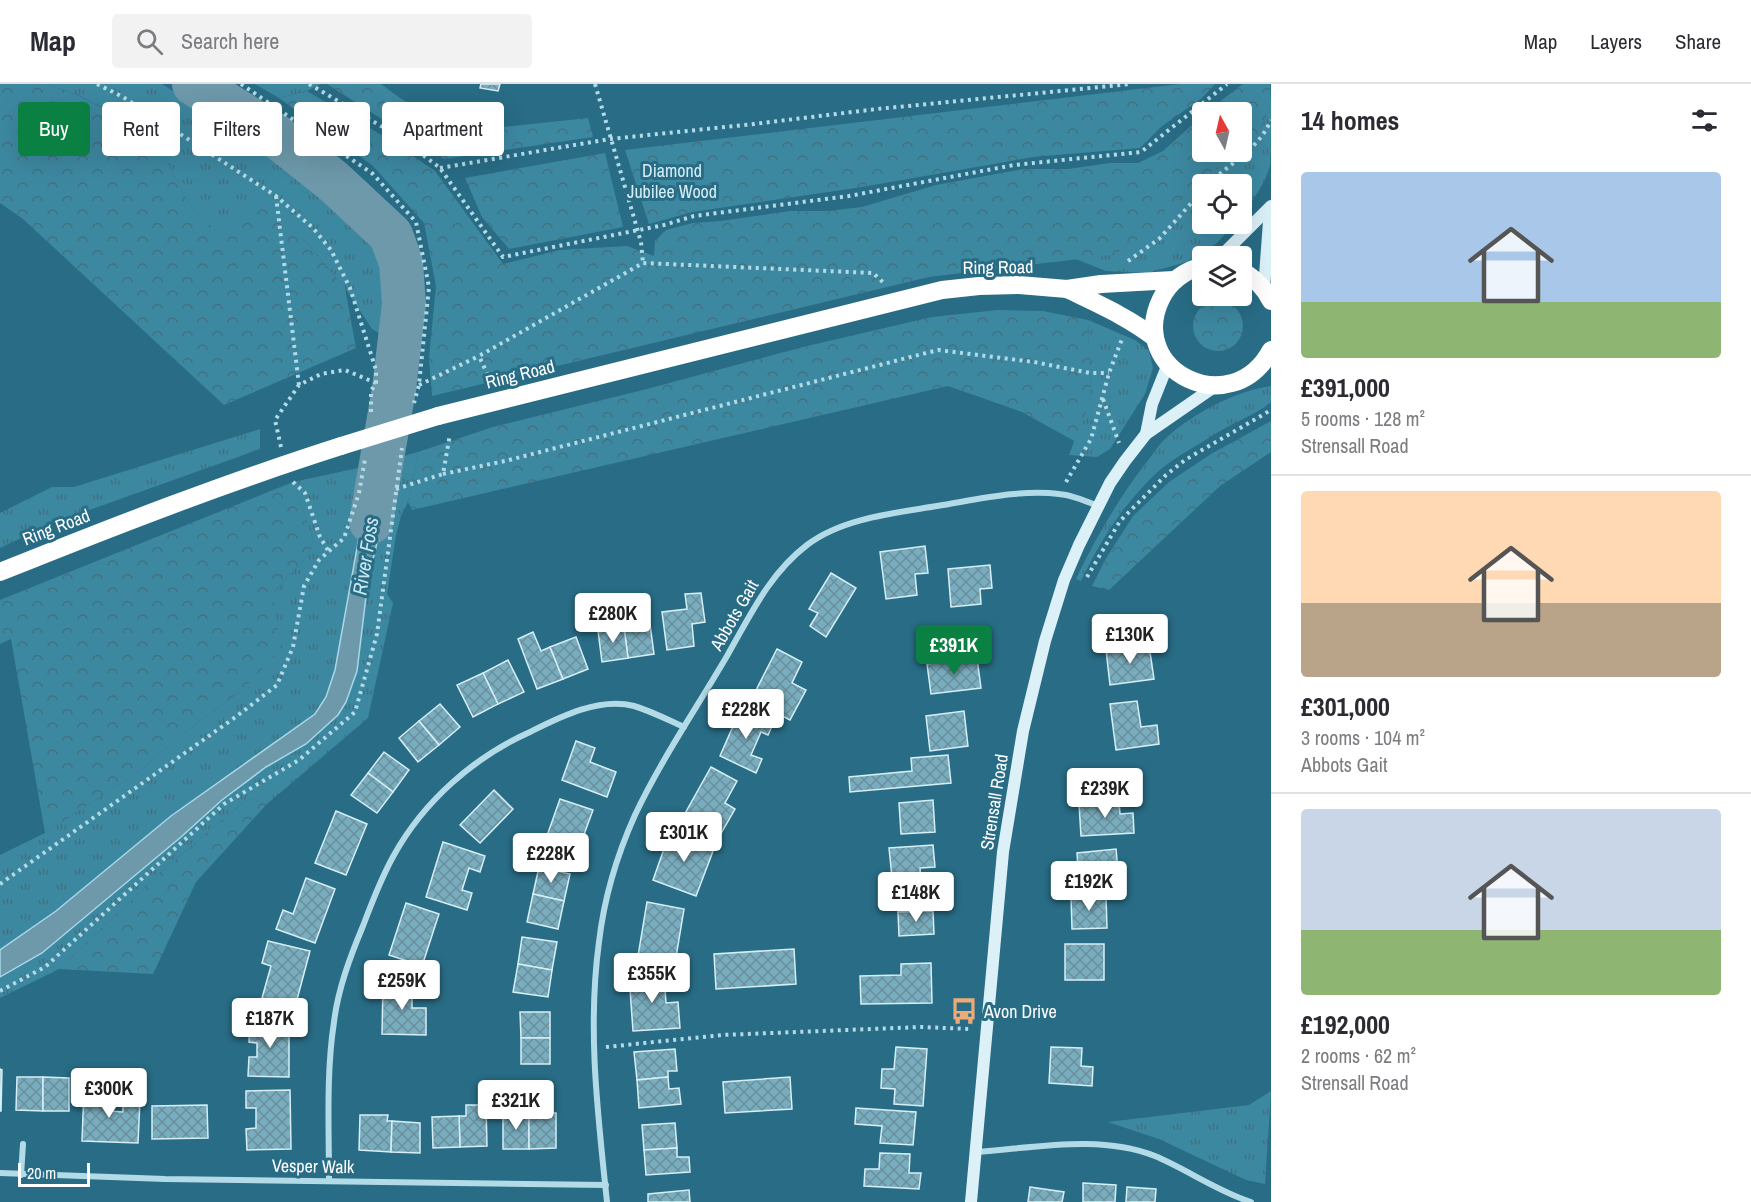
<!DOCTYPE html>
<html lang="en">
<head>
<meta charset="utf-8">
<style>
	:root { --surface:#fff; --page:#f2f2f3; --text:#2b2b33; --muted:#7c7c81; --line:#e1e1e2; --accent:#0b8043 }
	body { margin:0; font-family:"Archivo Narrow",sans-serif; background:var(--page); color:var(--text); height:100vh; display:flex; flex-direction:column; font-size:22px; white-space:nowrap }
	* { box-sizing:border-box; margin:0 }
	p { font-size:20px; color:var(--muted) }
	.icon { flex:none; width:33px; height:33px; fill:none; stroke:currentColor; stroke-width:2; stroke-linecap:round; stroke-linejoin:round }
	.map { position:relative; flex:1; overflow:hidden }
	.panel { display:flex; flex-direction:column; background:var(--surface); width:480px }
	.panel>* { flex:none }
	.banner { position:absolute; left:18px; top:18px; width:570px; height:54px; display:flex; gap:12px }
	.needle { width:39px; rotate:352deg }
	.controls { position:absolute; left:1192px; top:18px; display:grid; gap:12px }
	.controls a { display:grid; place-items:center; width:60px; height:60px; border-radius:6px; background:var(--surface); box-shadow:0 6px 24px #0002; font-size:30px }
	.scale { position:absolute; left:18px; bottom:15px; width:72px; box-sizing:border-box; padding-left:6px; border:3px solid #fff; border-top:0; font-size:16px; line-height:21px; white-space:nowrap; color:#fff; -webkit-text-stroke:4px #286c85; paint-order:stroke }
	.price { position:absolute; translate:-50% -51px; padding:0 14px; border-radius:6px; background:#fff; color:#222; font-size:20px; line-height:39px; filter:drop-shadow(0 2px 3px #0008) }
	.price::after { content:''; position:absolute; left:50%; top:36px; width:18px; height:14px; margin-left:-9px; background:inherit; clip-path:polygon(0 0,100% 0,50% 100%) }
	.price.current { background:var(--accent); color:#fff }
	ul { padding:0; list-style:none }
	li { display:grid; align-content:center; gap:12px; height:318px; padding:0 30px }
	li+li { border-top:2px solid var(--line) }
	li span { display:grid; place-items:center; height:186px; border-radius:6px; color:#555 }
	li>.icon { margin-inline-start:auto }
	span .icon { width:108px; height:108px; fill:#fffc; stroke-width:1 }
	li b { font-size:26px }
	h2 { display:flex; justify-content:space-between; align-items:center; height:72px; padding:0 30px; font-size:26px }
	.pill { padding:0 21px; border-radius:6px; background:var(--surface); box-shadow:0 6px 24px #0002; font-size:21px; line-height:54px }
	.pill.current { background:var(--accent); color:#fff }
	header { display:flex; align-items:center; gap:36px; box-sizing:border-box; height:84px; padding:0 30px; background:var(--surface); border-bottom:2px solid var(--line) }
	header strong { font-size:28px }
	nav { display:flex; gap:33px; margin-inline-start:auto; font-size:21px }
	.search { width:420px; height:54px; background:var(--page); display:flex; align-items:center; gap:15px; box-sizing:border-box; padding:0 21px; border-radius:6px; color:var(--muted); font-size:22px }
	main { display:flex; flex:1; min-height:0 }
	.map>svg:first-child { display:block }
	.grass { fill:url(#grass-tufts) }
	.forest { fill:url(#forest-crowns) }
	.water { fill:#6d99aa; stroke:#a8d8e8; stroke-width:1.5 }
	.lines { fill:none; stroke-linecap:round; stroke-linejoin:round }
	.river { stroke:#6d99aa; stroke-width:44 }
	.building { fill:url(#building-cross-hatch); stroke:#d6eef6; stroke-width:1.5 }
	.path { stroke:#b3dae7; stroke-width:4; stroke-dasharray:3 4.5; stroke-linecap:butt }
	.street { stroke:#b3dae7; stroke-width:6 }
	.secondary { stroke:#dcf0f7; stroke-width:12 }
	.highway { stroke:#fff; stroke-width:18 }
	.highway-bridge { stroke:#fff; stroke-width:18 }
	.labels { text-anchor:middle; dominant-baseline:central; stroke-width:6; stroke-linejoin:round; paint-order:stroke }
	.park-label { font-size:18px; fill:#d6eef6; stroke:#286c85 }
	.street-label { font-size:18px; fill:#fff; stroke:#286c85 }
	.poi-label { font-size:18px; fill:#fff; stroke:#286c85; text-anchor:start }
	.water-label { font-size:20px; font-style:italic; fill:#c8e7f1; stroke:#286c85 }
</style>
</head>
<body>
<header>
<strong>Map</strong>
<div class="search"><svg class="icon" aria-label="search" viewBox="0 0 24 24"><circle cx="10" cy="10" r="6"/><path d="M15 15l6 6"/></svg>Search here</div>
<nav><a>Map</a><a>Layers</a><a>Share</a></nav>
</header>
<main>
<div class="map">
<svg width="1271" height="1118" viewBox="0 0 1271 1118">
	<defs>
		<pattern id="grass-tufts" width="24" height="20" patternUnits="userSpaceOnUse" patternTransform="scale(1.5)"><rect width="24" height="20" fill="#3d88a1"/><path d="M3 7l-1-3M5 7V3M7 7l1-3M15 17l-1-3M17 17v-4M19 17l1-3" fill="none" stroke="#43707f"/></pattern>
		<pattern id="forest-crowns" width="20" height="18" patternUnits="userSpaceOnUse" patternTransform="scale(1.5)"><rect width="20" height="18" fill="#3d88a1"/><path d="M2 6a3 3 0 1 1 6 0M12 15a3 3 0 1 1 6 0" fill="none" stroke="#43707f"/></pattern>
		<pattern id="building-cross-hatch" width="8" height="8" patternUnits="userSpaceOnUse" patternTransform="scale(1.5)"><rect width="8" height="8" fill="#78adbf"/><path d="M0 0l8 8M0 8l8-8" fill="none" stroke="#6b909c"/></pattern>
	</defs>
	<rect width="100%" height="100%" fill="#286c85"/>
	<g class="grass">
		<path d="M47,0H162L250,57L355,137L379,164L391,199L388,254L372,245L345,204L294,144L219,156L188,119L154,51L80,12Z"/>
		<path d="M255,0H321L307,7L279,14Z"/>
		<path d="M1271,20C1271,38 1271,64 1270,81C1266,98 1253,117 1242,130V100H1203V140H1234L1217,159L1187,178L1147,189L1106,187L1073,174L1113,171L1151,146L1165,124L1233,70L1242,68V65L1256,56Z"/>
		<path d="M1088,236L1135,256L1149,267L1153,284L1145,310L1110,365L1097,373L1069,371L1091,313Z"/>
		<path d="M1271,302V318C1254,332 1234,338 1215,350C1198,361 1177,372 1161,385C1126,416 1101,455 1081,497L1076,495C1095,455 1116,419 1142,384C1149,376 1155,366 1162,358C1188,332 1234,307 1271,302Z"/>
		<path d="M260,345V365L53,439L0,464V429L52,403H74Z"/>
		<path d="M418,368L408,418L401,432L396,451L387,510L393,519L368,634L267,720L249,714L164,785L59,885L0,914V893L42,869L181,753L222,716L266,683L306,660L338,631L375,468L386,414L390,376Z"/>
		<path d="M372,381L335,586L326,613L315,630L171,732L56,827L0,866V771L45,749L135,690L191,644L244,604L273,509L307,473L314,457L293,398Z"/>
		<path d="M1271,1007L1265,1100L1246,1096L1159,1055L1108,1038L1249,1021Z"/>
	</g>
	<g class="forest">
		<path d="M0,0H47L79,12L154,51L188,119L219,155L258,120L294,144L345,204L356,264L224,321L23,135L0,119Z"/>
		<path d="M327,0H381L448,49L588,34L593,53L444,75Z"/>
		<path d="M1180,0H1215L1201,15L1162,42L1140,64L1033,73L862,103L692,128L649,140L625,66Z"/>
		<path d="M1243,0H1270L1271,20L1256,56L1242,65V28H1206Z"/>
		<path d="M307,7L385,53L435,87L503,180L560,166L627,162L654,172L655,157L666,146L693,139L721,137L790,127H827L862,123L936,101L1024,85H1068L1110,79H1138L1163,67L1203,31V68H1237L1166,124L1152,146L1113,171L929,193L432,312L429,274L436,202L424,139L373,82L279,14Z"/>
		<path d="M605,69L623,143L509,165L482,133L465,94Z"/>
		<circle cx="1218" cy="242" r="25"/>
		<path d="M998,226L1043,227L1088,236L1091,313L1076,358L1022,328L948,302L412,426L408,418L418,368L493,343L647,305L803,263L932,233Z"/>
		<path d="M1271,337V368L1220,402L1109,506L1092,502L1105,476L1133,432L1169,398L1211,370Z"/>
		<path d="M293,398L314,457L307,473L273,509L281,566L244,604L191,644L135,690L45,749L11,555L0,560V516Z"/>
		<path d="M249,714L267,720L196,798L153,890L59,885L164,785Z"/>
	</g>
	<path class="water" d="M390,376L386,414L375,468L369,488L357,587L346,618L338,631L306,660L266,683L222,716L181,753L42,869L0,893V866L56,827L171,732L315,630L326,613L335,586L372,381Z"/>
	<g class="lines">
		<path class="river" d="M194,0L275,51L333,97L391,151L401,179L404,220L394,305L371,438"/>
	</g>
	<g class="building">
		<path d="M481,0H500L498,7L480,4Z"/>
		<path d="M925,462L928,489L915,490L917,511L886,515L880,468Z"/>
		<path d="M990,481L992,504L980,505L981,520L951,523L948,485Z"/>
		<path d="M831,489L856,504L826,553L810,542L818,529L809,525Z"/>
		<path d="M701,509L705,538L692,540L694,562L667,566L662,528L687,525L685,510Z"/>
		<path d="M650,540L654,570L628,574L624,543Z"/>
		<path d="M624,543L628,574L602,578L598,547Z"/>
		<path d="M533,548L541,567L550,563L563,595L537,605L518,555Z"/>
		<path d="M576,553L588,585L563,595L550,563Z"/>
		<path d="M1149,561L1154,595L1110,601L1106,566Z"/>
		<path d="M777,565L802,578L792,599L806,606L790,636L751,616Z"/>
		<path d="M977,574L981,604L931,610L927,580Z"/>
		<path d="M508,576L524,608L498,620L483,589Z"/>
		<path d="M483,589L498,620L473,633L457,601Z"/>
		<path d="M1137,617L1141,643L1157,641L1159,660L1116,666L1110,620Z"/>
		<path d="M440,620L460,643L439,661L419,637Z"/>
		<path d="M741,624L774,638L768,651L761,648L751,671L762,675L756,689L720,672Z"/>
		<path d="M964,627L968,662L930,667L926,632Z"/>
		<path d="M419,637L439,661L418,678L399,654Z"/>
		<path d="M576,657L595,664L590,678L616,688L607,713L562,696Z"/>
		<path d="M384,668L409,686L393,708L368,689Z"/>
		<path d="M948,671L951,699L850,708L849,693L912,687L911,674Z"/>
		<path d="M711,683L737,697L725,719L735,725L719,753L683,733Z"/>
		<path d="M368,689L393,708L377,729L351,711Z"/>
		<path d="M494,706L513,725L480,759L460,741Z"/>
		<path d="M560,715L593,726L575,775L543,763Z"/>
		<path d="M933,716L935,748L901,750L899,719Z"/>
		<path d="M1119,717L1120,730L1133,729L1134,749L1081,752L1079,720Z"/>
		<path d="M336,727L367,740L346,791L315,779Z"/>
		<path d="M671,745L715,762L696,812L653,796Z"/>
		<path d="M443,758L485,772L480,788L469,784L462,806L472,809L467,826L426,813Z"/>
		<path d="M933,761L935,783L920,784L921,801L893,803L889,764Z"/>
		<path d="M1116,765L1119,796L1079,800L1077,769Z"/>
		<path d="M539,783L570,790L564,817L533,810Z"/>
		<path d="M306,794L335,805L315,859L276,845L283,826L293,830Z"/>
		<path d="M932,804L933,827L898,828L897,805Z"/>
		<path d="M533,810L564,817L558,845L527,838Z"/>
		<path d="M1106,812L1107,844L1072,845L1071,813Z"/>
		<path d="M647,818L684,825L675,879L638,872Z"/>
		<path d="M406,819L439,830L422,882L389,871Z"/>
		<path d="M933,827L934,850L899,852L898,828Z"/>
		<path d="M522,853L557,858L552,886L518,880Z"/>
		<path d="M268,857L310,867L295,923L262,914L271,882L262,879Z"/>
		<rect x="1065" y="860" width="39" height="36"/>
		<path d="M794,865L796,900L716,905L714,870Z"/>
		<path d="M931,879L932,919L861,920L860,892L901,891V880Z"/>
		<path d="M518,880L552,886L548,913L513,908Z"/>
		<path d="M664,889L666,919L678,918L680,944L633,947L629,891Z"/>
		<path d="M383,899H412V924H426V951L382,950Z"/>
		<path d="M520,928H550V954H521Z"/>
		<path d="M250,937H289V993L248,992L249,973H257V959L249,958Z"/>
		<rect x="521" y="954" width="29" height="26"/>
		<path d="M896,963L927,965L923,1022L894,1020L895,1005L881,1004L882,985H894Z"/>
		<path d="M1051,963L1082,964L1081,982L1093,983L1092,1002L1049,999Z"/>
		<path d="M675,965L677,987H668V993L637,996L634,968Z"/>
		<path d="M0,985L2,986L1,1027H0Z"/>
		<path d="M17,993H43V1027L16,1026Z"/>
		<path d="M43,993L69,994V1027H43Z"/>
		<path d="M668,993L669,1005L679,1004L681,1020L639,1024L637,996Z"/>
		<path d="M790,993L792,1025L725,1029L723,998Z"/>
		<path d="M84,1005L110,1006V1027L123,1028V1015L140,1016L138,1059L82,1057Z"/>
		<path d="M290,1006L291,1065L247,1066L246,1045L256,1044V1024H246V1007Z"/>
		<path d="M207,1021L208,1054L152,1055V1022Z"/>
		<path d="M466,1021H486L487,1062L460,1063L459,1032H466Z"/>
		<path d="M856,1024L916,1028L913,1061L880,1059L882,1042L855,1040Z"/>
		<rect x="503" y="1029" width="26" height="36"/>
		<path d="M529,1029H556V1064L529,1065Z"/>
		<path d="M360,1031H388L387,1037H392L391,1068L359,1066Z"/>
		<path d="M459,1032L460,1063L433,1064L432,1033Z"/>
		<path d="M392,1037L420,1039V1069L391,1068Z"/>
		<path d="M675,1039L677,1064L644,1066L642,1041Z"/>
		<path d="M677,1064V1073H689L690,1088L646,1091L644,1066Z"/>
		<path d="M880,1069L910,1070L909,1089H921L919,1105L864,1102L865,1085H879Z"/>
		<path d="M1083,1099L1116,1101L1115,1118H1083Z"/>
		<path d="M1030,1103L1064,1108L1062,1118H1028Z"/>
		<path d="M1127,1103L1156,1105L1155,1118H1126Z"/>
		<path d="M689,1106L690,1118H648V1110Z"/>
	</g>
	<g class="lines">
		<g class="path">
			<path d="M97,0L123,13L276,112L313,144L331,166L350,204L376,286V299L371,307V332"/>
			<path d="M241,0L373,90L416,138L429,203L419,301L414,319"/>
			<path d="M309,0L398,52L440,84L503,173L664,141L694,132L849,112L1014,81L1141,68L1227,0"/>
			<path d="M595,0L641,158L643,179"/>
			<path d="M440,84L610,55L754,40L877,25L1131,0"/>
			<path d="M1208,100C1230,79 1258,66 1271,36"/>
			<path d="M276,112L299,301"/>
			<path d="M1128,177L1159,155L1203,106"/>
			<path d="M491,298L479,272L643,179L873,189L886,201"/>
			<path d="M419,301L479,272"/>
			<path d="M1103,315L1119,359"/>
			<path d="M281,363L275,336L299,301L321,290L345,286L376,299"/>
			<path d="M443,390L505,377L938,266L1034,278L1090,289H1109"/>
			<path d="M293,398L305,409L320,453L329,468"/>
			<path d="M1066,398L1091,355L1109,289L1122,255"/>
			<path d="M396,405L443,390L450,350"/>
			<path d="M1087,493L1120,437L1166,391L1185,376L1271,326"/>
			<path d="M0,800L237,632L277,601L293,563L304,502L319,476L344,454L359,409L365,375"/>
			<path d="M0,907L45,883L224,720L299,676L355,628L377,550L402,364"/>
			<path d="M606,963L722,951L921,943L970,945"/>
		</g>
		<g class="street">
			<path d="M976,1068C1035,1064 1099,1050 1155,1072C1188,1086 1217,1107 1251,1118"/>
			<path d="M0,1089L165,1095L606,1101"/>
			<path d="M21,1091L23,1060"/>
			<path d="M329,1097C329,1044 326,990 334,938C338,905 350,873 363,842C372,818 381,794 394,771C424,717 474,673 530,648C560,633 599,613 634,622C651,627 668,636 684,643"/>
			<path d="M607,1118C598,1032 587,945 599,858C604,815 617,771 635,731C661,676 696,625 727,572C750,532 769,490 807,461C842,434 895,429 937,422C975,416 1021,405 1059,410C1072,411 1086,417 1098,422"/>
		</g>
		<g class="secondary">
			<path d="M1221,172L1271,122"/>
			<path d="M1264,205L1270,124"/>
			<path d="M1146,350L1152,320L1168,280"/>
			<path d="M971,1118L1003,768L1023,647L1045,557L1064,496L1079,461L1110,399L1125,377L1146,350L1214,303"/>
		</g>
		<g class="highway">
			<path d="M1203,182C1185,186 1169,198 1161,215C1126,287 1232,339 1271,266"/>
			<path d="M1242,187C1255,195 1264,203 1271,217"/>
			<path d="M1067,205C1098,220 1128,233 1155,254"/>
			<path d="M438,332L942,206L979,202L1019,201L1067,205L1101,200L1174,196"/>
			<path d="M0,488C112,443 225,399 341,362"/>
		</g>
		<path class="highway-bridge" d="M341,362L438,332"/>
	</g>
	<defs>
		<symbol id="bus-bare" viewBox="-9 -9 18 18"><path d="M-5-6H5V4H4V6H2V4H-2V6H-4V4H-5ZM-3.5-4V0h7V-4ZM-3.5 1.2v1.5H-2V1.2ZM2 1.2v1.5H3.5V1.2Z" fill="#efaa79" stroke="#286c85" stroke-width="2.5" paint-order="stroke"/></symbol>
	</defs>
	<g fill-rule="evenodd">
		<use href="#bus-bare" x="945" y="908" width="38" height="38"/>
	</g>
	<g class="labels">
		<g class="park-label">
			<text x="672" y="86">Diamond<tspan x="672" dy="21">Jubilee Wood</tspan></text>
		</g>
		<g class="street-label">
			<text transform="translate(998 183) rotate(-1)">Ring Road</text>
			<text transform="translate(520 290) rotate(-14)">Ring Road</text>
			<text transform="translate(56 443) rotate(-21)">Ring Road</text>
			<text transform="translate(734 531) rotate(-60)">Abbots Gait</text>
			<text transform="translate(994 718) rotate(-81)">Strensall Road</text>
			<text transform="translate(313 1082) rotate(1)">Vesper Walk</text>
		</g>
		<g class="poi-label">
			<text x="984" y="927">Avon Drive</text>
		</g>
		<g class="water-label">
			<text transform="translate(365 472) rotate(-81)">River Foss</text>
		</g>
	</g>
</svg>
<div class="controls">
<a><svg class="needle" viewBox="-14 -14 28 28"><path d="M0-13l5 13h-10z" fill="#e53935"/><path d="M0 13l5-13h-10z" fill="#7c7c81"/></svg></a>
<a><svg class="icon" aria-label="locate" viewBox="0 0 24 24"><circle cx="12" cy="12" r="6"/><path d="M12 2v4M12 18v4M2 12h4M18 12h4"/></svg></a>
<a><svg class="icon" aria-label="layers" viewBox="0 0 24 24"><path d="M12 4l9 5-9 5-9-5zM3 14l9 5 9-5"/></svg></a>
</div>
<div class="scale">20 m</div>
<b class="price" style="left:613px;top:560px">£280K</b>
<b class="price" style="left:1130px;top:581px">£130K</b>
<b class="price current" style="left:954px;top:592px">£391K</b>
<b class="price" style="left:746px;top:656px">£228K</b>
<b class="price" style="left:1105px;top:735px">£239K</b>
<b class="price" style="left:684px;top:779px">£301K</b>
<b class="price" style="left:551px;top:800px">£228K</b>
<b class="price" style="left:1089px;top:828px">£192K</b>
<b class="price" style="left:916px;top:839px">£148K</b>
<b class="price" style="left:652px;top:920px">£355K</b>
<b class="price" style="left:402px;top:927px">£259K</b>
<b class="price" style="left:270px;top:965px">£187K</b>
<b class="price" style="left:109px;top:1035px">£300K</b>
<b class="price" style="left:516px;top:1047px">£321K</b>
<div class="banner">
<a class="pill current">Buy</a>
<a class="pill">Rent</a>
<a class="pill">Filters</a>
<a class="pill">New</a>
<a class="pill">Apartment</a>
</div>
</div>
<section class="panel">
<h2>14 homes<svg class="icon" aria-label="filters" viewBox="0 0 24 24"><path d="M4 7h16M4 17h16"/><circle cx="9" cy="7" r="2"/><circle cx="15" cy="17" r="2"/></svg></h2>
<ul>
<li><span style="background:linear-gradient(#a9c7e8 70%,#8fb573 0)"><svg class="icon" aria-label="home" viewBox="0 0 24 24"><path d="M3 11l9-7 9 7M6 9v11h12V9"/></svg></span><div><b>£391,000</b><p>5 rooms · 128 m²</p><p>Strensall Road</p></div></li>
<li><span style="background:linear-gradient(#ffd9b3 60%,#b9a48a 0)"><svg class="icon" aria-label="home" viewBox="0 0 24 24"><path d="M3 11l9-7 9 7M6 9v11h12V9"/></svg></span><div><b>£301,000</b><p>3 rooms · 104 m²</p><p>Abbots Gait</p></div></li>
<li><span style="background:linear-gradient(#c9d6e8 65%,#8fb573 0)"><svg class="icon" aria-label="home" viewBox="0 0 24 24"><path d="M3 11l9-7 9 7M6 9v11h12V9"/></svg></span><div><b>£192,000</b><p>2 rooms · 62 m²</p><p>Strensall Road</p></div></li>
</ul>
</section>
</main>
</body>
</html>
